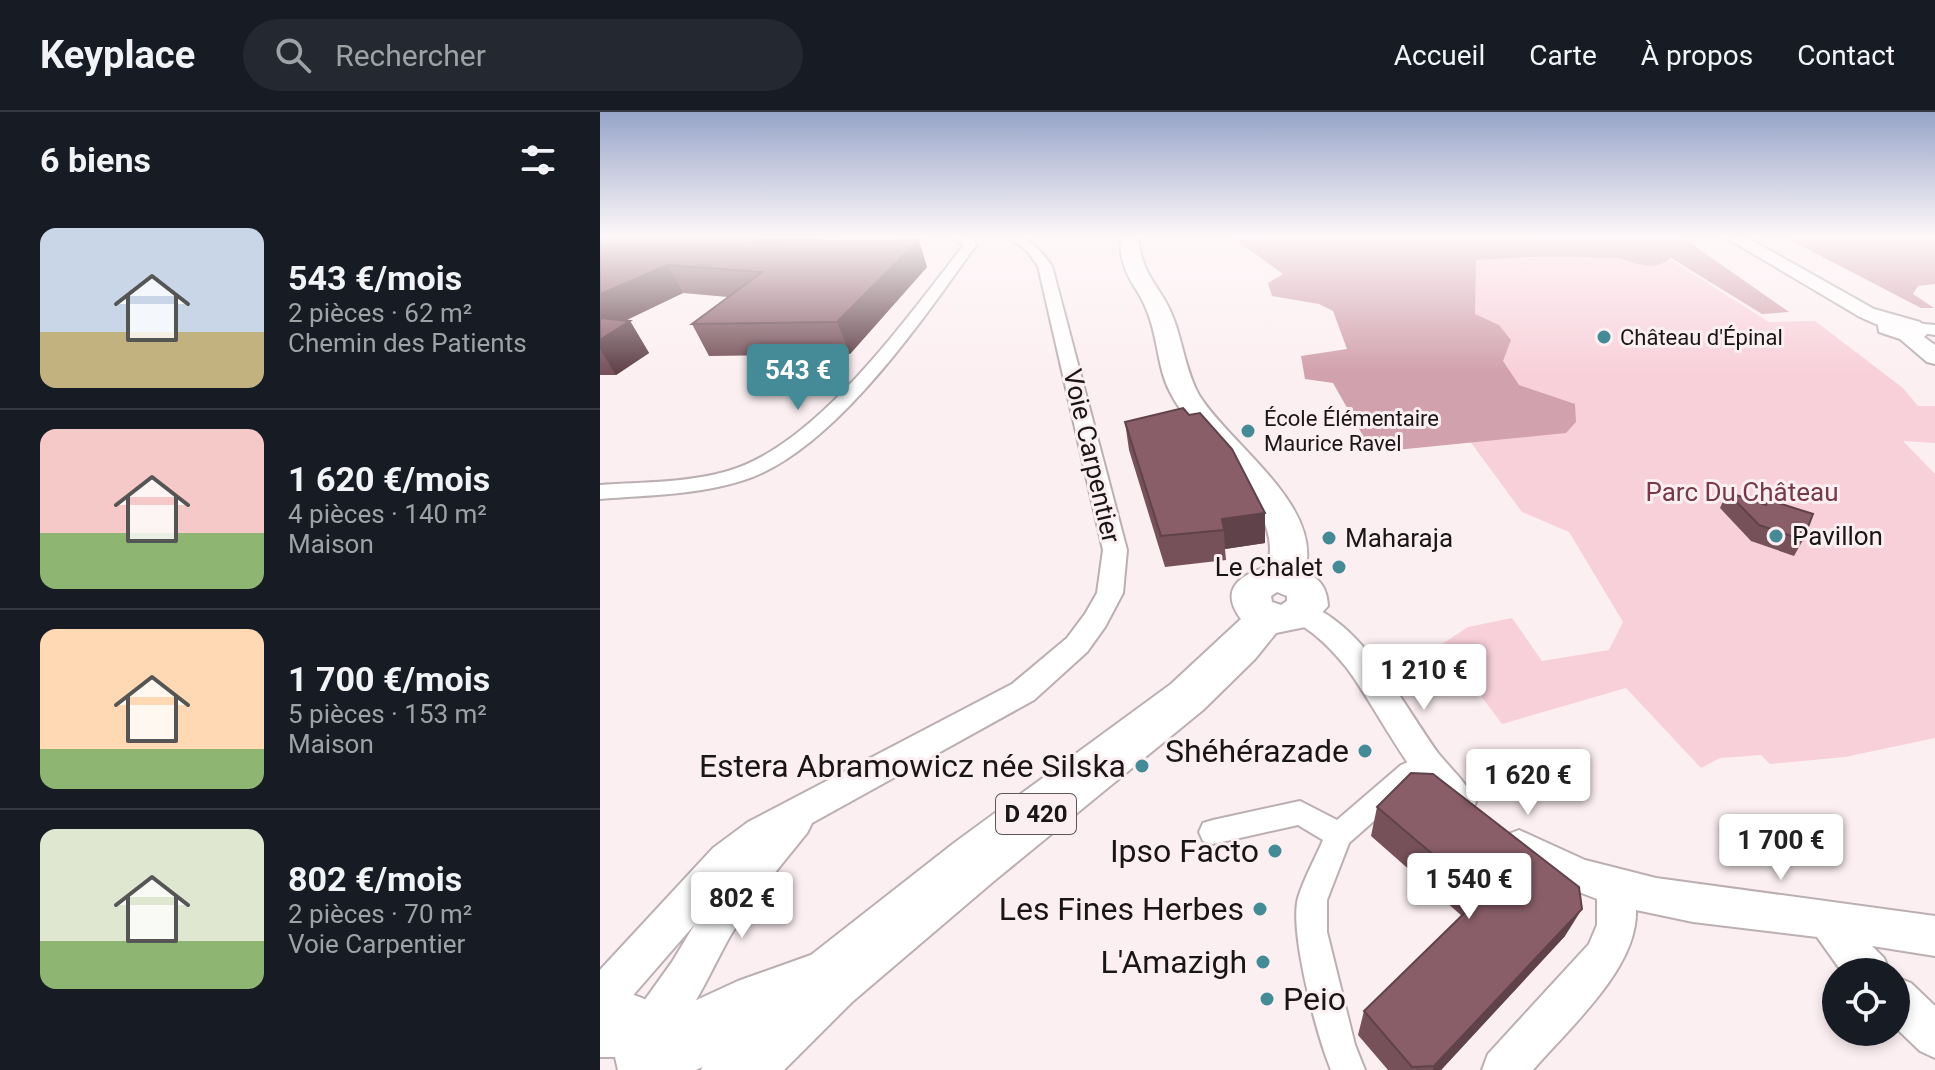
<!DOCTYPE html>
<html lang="fr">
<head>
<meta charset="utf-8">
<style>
	:root { --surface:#171b24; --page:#242831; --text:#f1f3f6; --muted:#9ea1a6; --line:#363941; --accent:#458a97 }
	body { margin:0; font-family:Roboto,sans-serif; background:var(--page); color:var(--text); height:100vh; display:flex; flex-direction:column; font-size:30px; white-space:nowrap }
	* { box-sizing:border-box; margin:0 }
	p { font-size:26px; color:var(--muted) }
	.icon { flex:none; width:44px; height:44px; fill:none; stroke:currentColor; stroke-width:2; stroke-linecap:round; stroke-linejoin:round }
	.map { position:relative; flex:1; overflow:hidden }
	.panel { display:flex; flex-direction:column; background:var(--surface); width:600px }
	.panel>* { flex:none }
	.buttons { position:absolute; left:1222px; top:846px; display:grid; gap:16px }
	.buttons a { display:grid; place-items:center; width:88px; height:88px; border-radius:50%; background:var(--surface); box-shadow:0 4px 12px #0003; font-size:40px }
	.price { position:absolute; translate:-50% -68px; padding:0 18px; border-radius:8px; background:#fff; color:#222; font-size:26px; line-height:52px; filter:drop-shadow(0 2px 4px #0008) }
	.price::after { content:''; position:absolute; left:50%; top:48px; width:24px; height:18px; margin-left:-12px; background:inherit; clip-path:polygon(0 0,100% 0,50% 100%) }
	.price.selected { background:var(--accent); color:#fff }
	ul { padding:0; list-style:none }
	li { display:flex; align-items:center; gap:24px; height:200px; padding:0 40px }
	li+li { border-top:2px solid var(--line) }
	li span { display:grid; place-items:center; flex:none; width:224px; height:160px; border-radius:16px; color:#555 }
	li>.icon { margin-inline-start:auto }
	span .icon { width:96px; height:96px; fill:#fffc; stroke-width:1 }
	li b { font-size:34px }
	h2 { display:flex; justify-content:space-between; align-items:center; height:96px; padding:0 40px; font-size:34px }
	header { display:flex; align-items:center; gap:48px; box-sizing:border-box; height:112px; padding:0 40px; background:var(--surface); border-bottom:2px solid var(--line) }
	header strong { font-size:38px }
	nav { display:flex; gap:44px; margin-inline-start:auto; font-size:28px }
	.search { width:560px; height:72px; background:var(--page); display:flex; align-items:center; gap:20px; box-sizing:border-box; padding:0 28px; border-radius:44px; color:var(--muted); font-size:30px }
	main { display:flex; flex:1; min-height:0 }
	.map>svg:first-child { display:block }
	.green { fill:#f8d0da }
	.forest { fill:#d1a1ad }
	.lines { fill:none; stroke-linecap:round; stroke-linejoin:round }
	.pedestrian-casing { stroke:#bbafb2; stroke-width:4 }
	.minor-casing { stroke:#bbafb2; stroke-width:4 }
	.secondary-casing { stroke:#bbafb2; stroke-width:4 }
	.primary-casing { stroke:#bbafb2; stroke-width:4 }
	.pedestrian { fill:#fff; fill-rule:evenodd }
	.minor { fill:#fff; fill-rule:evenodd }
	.secondary { fill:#fff; fill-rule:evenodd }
	.primary { fill:#fff; fill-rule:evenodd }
	.wall { fill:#76515a }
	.shaded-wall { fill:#60424a }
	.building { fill:#895e69; stroke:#60424a; stroke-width:2 }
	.poi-dot { fill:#458a97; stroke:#fceff2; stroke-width:3 }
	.labels { text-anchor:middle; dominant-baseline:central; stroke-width:6; stroke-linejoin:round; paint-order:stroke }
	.far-poi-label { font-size:22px; fill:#1a1617; stroke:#fceff2; text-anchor:start }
	.shield { fill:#fceff2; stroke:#5e5759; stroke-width:2 }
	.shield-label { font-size:24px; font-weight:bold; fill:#1a1617 }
	.street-label { font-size:26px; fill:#1a1617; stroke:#fceff2 }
	.park-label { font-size:26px; fill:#76384c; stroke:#fceff2 }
	.poi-label { font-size:26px; fill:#1a1617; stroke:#fceff2; text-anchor:start }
	.near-poi-label { font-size:32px; fill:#1a1617; stroke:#fceff2; text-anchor:end }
</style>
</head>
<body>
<header>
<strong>Keyplace</strong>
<div class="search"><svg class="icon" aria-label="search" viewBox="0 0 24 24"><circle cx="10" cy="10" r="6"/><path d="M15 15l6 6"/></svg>Rechercher</div>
<nav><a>Accueil</a><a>Carte</a><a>À propos</a><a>Contact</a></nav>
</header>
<main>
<section class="panel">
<h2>6 biens<svg class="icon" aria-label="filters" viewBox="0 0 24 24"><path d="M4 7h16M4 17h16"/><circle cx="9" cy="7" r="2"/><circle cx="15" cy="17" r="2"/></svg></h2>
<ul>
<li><span style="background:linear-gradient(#c9d6e8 65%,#c2b280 0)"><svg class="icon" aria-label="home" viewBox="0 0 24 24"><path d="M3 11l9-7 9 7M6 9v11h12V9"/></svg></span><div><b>543 €/mois</b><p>2 pièces · 62 m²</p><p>Chemin des Patients</p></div></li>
<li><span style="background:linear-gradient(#f6c9c9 65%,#8fb573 0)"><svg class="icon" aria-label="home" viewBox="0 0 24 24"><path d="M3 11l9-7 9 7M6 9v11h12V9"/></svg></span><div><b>1 620 €/mois</b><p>4 pièces · 140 m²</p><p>Maison</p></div></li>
<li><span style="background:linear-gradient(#ffd9b3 75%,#8fb573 0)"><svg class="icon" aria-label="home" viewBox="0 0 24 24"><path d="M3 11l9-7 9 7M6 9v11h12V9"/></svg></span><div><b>1 700 €/mois</b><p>5 pièces · 153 m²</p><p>Maison</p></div></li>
<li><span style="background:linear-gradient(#dfe7d0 70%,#8fb573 0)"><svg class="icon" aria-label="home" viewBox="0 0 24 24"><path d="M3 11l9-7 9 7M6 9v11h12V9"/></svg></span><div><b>802 €/mois</b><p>2 pièces · 70 m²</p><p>Voie Carpentier</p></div></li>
</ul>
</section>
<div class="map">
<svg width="1335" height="958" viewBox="0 0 1335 958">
	<rect width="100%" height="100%" fill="#fceff2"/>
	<path class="green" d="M1018,125L1071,148L1169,210L1215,209L1303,276L1318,294H1335V331L1303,329L1335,362V626L1245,645L1170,652L1161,643L1120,646L1101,656L1026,576L902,612L842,532L868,515L912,506L942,549L1009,538L1023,510L969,420L922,400L858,313L736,126Z"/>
	<g class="forest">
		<path d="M1191,125H1335V172L1318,174L1313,182L1334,196H1321L1190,128Z"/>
		<path d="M1072,126L1089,130L1189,200L1162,202L1071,146C1056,158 1042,154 1025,148C1018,145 1008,146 1001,146C959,143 918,145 876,148L875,202L899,213L911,228L903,249L919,273L975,292L976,310L966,321L796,338L766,329L733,271L705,267L701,244L747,237L733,199L719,192L672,184L668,171L683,162L632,125Z"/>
	</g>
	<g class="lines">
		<defs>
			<path id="pedestrian" d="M827,642L836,645L840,653L836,661L819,669L749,731L727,788V820L755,933L765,958H731C717,924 689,820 698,786C704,766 715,747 723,728L698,713L613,732L603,729L599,720L603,711L613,708L700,689L737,708L801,653Z"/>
			<g id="minor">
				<path d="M351,125L373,126L376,133C323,207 233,340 144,368C98,383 48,383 0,387V373C42,370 87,371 128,359C218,333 307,205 364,133Z"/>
				<path d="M409,125C431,125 439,137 452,154L527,438L523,481L505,515L487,540L434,588L212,711L207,721C181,753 154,785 132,821C111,856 82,931 44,947L29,940L22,925L29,910L72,850L95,812L15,904L0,910V858L113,736L148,710L412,572L467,526L485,502L497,481L503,438L438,154L428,140Z"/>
				<path d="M1315,211L1335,213V223L1309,219L1307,216Z"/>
				<path d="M702,491C761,508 804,594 838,641C851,657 867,671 876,690L871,701L859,705C823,692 773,589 746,555C737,544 727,533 716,524C707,516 695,511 689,500L693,493Z"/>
				<path d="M919,718L985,748L1056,766L1335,804V844L1272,834L1284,846L1290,860H1242L1217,825L1093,810L1036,798C1038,856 969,916 933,958H882L888,942L989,832L997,813V787L938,764L906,747L901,735L906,723Z"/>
				<path d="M1296,865L1311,871L1335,894V946L1320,939L1296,916Z"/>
			</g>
			<path id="secondary" d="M1125,125H1146L1274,197L1320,210L1329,220L1324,225L1335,233V252L1327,250L1300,227L1279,220L1278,213L1260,205Z"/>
			<path id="primary" d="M520,125H538C543,169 561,172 574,208C583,232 586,260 599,283C630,333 723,393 705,459C721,468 727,476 728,494L710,514L676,521L655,547L603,598L394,769L252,890L184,958H101L102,955L96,958H18L15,945H0V879C22,877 50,885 66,902L138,869L211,843L354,731L571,572L641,507C619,478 639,463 667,455C688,395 594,330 570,280C558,257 558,229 549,204C537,169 521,169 520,125ZM677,480L687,484V489L681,493L672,490L671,484Z"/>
		</defs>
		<use href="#pedestrian" class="pedestrian-casing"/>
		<use href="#minor" class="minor-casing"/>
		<use href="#secondary" class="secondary-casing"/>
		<use href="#primary" class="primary-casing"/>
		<use href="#pedestrian" class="pedestrian"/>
		<use href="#minor" class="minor"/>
		<use href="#secondary" class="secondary"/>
		<use href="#primary" class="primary"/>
	</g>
	<g class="wall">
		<path d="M0,126H226L219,129L327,155L250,242L109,244L92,212L128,185L83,181L25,209H30L49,241L16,263H0Z"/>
		<path d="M525,310L665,401V431L625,437L626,448L565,455L529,338Z"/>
		<path d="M1127,380L1203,428L1194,444L1151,429L1120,396Z"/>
		<path d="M777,695L965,824L841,958H788L758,923L764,899L862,804L771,724Z"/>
	</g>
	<g class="shaded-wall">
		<path d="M157,126H226L159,157L147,130Z"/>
		<path d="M319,128L327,155L250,242L237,210Z"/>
		<path d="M68,153L83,181L0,220V182Z"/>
		<path d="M30,209L49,241L16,263L0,237V228Z"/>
		<path d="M665,401V431L625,437L624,418L622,407Z"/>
		<path d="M982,797L965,824L841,958H833L834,954Z"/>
	</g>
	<g class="building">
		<path d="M0,126H157L147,130L319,128L237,210L92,212L162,160L68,153L0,182Z"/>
		<path d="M0,206L30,209L0,228Z"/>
		<path d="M583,296L589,303L600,301L632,337L665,401L622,407L624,418L561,424L525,310Z"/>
		<path d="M1127,380L1166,393L1169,388L1213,402L1203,428L1159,413Z"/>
		<path d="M811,661L833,662L979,775L982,797L834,954L812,955L764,899L882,784L777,695Z"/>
	</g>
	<linearGradient id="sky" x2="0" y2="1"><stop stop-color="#97a5c9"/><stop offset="0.48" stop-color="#fef8f9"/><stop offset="1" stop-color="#fef8f9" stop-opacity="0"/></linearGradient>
	<rect width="1335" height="260" fill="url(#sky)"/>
	<g class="poi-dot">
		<circle cx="1004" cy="225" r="8"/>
		<circle cx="648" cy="319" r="8"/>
		<circle cx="1176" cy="424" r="8"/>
		<circle cx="729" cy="426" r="8"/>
		<circle cx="739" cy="455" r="8"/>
		<circle cx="765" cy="639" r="8"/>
		<circle cx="542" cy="654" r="8"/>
		<circle cx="675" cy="739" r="8"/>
		<circle cx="660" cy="797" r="8"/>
		<circle cx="663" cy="850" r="8"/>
		<circle cx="667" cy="887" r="8"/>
	</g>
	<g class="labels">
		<g class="far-poi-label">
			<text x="1020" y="225">Château d'Épinal</text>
			<text x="664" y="306">École Élémentaire<tspan x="664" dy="25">Maurice Ravel</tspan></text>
		</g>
		<rect class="shield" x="396" y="682" width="80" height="40" rx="6"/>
		<g class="shield-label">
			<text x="436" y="702">D 420</text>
		</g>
		<g class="street-label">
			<text transform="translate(492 344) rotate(77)">Voie Carpentier</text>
		</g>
		<g class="park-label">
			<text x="1142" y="380">Parc Du Château</text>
		</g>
		<g class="poi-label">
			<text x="1192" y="424">Pavillon</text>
			<text x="745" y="426">Maharaja</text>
			<text x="723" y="455" text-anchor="end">Le Chalet</text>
		</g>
		<g class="near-poi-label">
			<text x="749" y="639">Shéhérazade</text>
			<text x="526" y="654">Estera Abramowicz née Silska</text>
			<text x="659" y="739">Ipso Facto</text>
			<text x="644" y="797">Les Fines Herbes</text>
			<text x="647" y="850">L'Amazigh</text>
			<text x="683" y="887" text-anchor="start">Peio</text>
		</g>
	</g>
</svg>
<div class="buttons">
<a><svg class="icon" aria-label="locate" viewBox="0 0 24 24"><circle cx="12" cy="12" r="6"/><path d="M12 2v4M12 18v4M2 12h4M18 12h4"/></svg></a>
</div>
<b class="price selected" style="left:198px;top:300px">543 €</b>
<b class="price" style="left:824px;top:600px">1 210 €</b>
<b class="price" style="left:928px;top:705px">1 620 €</b>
<b class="price" style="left:1181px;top:770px">1 700 €</b>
<b class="price" style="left:869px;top:809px">1 540 €</b>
<b class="price" style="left:142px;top:828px">802 €</b>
</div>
</main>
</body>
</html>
